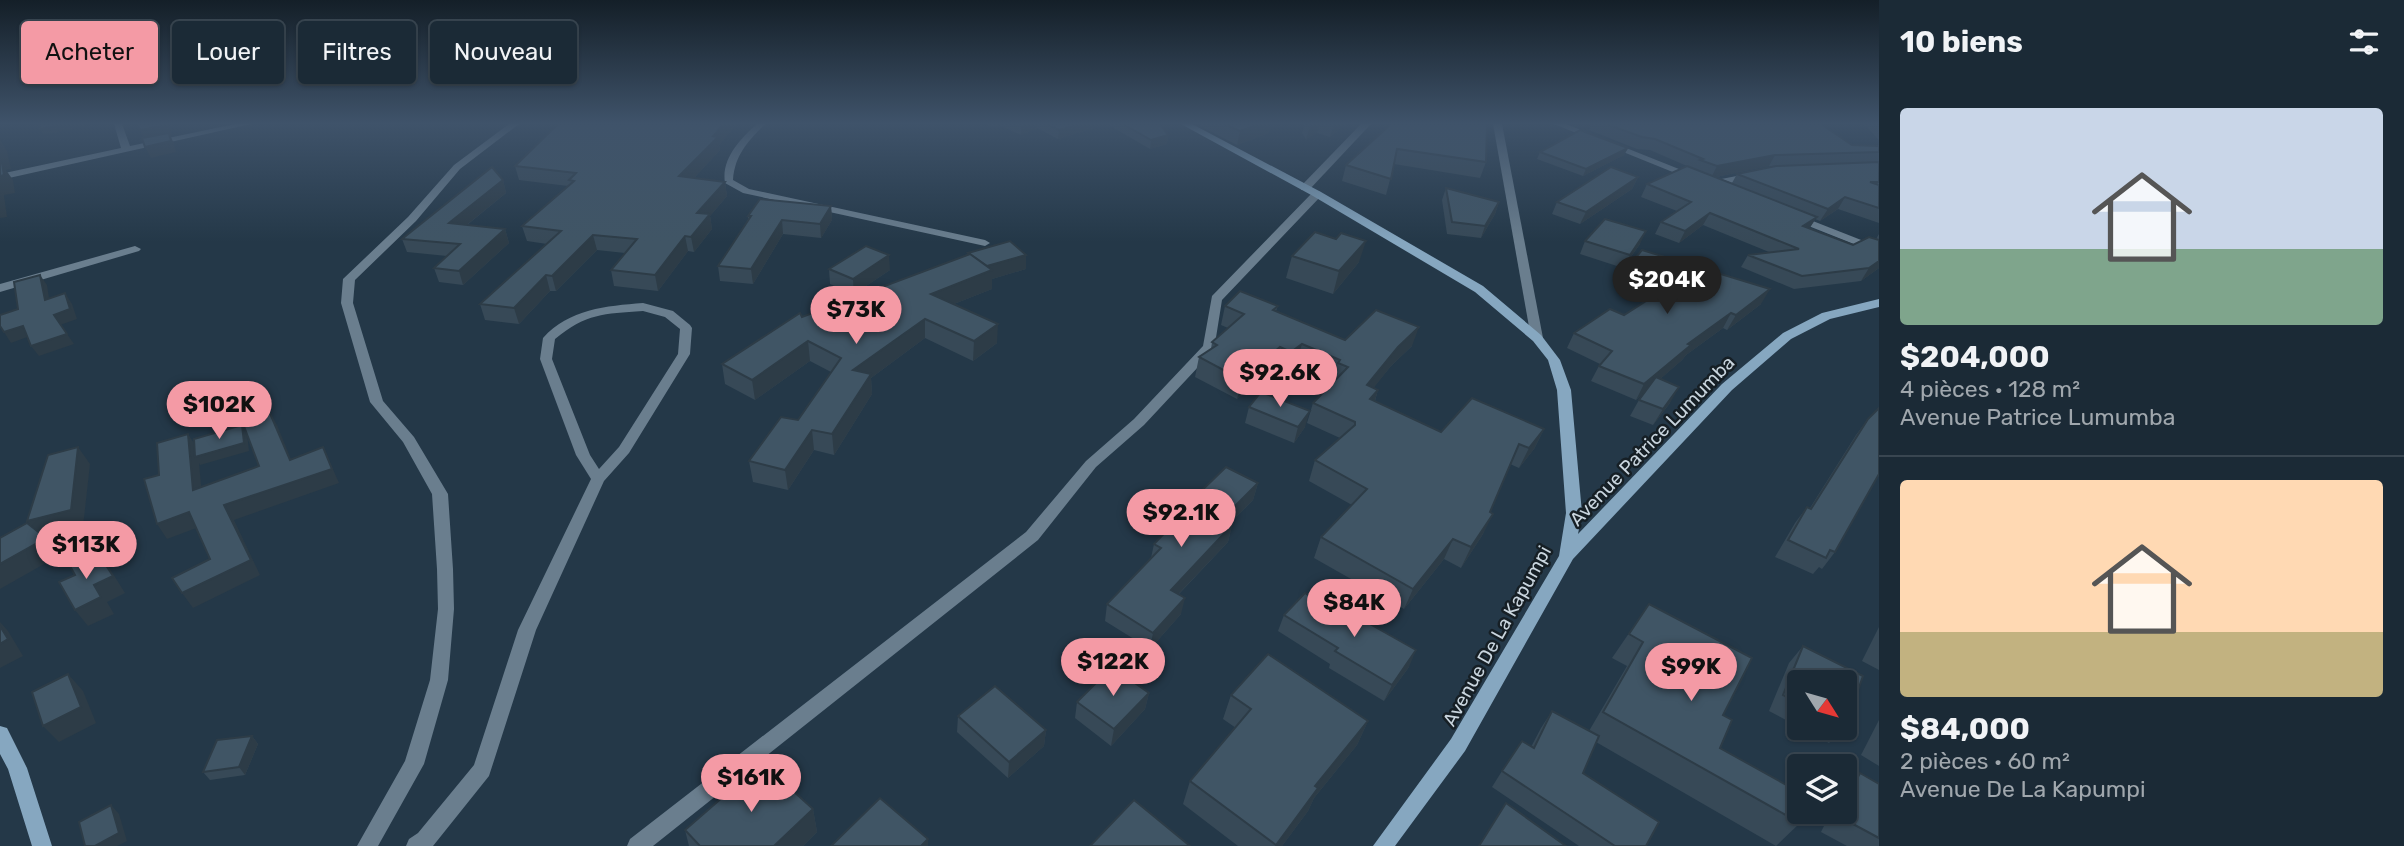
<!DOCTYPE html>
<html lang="fr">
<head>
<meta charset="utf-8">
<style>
	:root { --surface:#1b2a36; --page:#24323e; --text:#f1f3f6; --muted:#a0a7ad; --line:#394651; --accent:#f49aa5 }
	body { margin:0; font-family:Rubik,sans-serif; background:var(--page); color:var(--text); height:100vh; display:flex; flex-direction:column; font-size:26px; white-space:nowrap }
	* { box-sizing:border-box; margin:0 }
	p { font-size:23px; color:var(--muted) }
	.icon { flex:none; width:38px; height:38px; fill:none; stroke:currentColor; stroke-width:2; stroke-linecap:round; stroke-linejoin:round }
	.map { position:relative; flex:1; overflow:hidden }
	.details { display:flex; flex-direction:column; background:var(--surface); width:525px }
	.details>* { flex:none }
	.hud { position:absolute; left:21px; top:21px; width:665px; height:63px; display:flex; gap:14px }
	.needle { width:46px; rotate:127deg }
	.buttons { position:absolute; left:1787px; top:670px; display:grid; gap:14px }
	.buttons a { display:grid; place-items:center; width:70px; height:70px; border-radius:7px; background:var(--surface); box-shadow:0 2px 5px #0004,0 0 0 2px var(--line); font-size:35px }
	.price { position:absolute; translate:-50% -60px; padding:0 16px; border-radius:24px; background:var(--accent); color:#111; font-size:23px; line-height:46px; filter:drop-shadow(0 2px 4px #0008) }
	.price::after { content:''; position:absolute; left:50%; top:42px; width:21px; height:16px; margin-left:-10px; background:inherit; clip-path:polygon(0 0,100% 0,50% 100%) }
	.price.selected { background:#222; color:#fff }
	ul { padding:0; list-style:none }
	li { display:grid; align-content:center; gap:14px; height:371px; padding:0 21px }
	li+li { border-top:2px solid var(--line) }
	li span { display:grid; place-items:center; height:217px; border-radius:7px; color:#555 }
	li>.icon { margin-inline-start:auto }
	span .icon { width:126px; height:126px; fill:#fffc; stroke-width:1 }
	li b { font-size:30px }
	h2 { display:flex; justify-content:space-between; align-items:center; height:84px; padding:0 21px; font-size:30px }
	.tag { padding:0 24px; border-radius:7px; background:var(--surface); box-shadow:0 2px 5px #0004,0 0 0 2px var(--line); font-size:24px; line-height:63px }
	.tag.selected { background:var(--accent); color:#111 }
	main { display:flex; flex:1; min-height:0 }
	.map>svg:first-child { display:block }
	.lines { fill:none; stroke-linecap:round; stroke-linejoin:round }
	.lane { fill:#6a7e8e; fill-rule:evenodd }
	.street { fill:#6a7e8e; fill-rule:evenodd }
	.secondary { fill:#86a7c0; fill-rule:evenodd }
	.wall { fill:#374957; fill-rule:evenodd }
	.shaded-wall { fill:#2d3c47 }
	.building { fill:#405565; stroke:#2d3c47; stroke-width:2 }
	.labels { text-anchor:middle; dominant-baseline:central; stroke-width:5; stroke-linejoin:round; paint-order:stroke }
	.street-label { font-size:19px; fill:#c9d5de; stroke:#161f25 }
</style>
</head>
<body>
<main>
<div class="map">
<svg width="1879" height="846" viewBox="0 0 1879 846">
	<rect width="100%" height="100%" fill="#243848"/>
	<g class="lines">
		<path class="lane" d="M757,124H765C748,142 735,154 733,180L749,189L985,240L990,243L985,246L743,193L725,183C721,159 740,139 757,124Z"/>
		<g class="street">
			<path d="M114,124H122L130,146L235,124H251L0,180V174L121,148Z"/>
			<path d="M509,124H519L460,169L416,221L355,280L353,303L383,401L414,437L448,494L453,569L454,609L448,680L424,764L378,846H357L405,761L430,680L438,609L437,569L432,494L403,442L370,402L341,303L343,279L408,217L454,165Z"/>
			<path d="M1361,124H1371L1309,190H1301V186Z"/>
			<path d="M1493,124H1502L1543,338L1537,342L1531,338Z"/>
			<path d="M1554,124H1566L1699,177L1690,179Z"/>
			<path d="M1752,173L1756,174V178L1711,187L1706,184L1711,181Z"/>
			<path d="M1317,191L1321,192V196L1222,300L1214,350L1144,425L1096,467L1038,540L653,846H627L630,839L1026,532L1086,461L1134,419L1203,346L1212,296L1313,192Z"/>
			<path d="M1795,214L1879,247V254L1791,219L1790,217Z"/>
			<path d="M135,246L141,249L139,251L0,292V284Z"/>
			<path d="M643,303L673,311L690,325L692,328L690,354L629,453L604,481L536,630L489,776L433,846H406L409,839L418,833L474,765L518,630L591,479L576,455L540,359L543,338C569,309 606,306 643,303ZM643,311L665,317L680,329L678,354L619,447L599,469L590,455L552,359L555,339C587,313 603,314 643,311Z"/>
		</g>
		<g class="secondary">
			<path d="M1181,124H1192L1321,192L1483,286L1541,335L1560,360L1571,390L1582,513L1578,534L1722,384L1783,333L1822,313L1879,299V307L1830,319L1791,339L1732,390L1573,559L1465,751L1395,846H1373L1451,739L1559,556L1566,513L1557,390L1548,360L1533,341L1475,292L1313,196Z"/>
			<path d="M0,726L7,728L27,768L52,846H32L8,769L0,754Z"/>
		</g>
	</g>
	<g class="wall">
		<path d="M558,124H735L736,125L719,145L720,150L694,178L725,182L727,196L710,216L712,229L694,252L688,251L658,291L614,286L611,270L625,253L597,250L556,291H550L519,324L485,320L480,304L547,244L527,241L522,226L568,186L519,180L515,166Z"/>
		<path d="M988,124H1107L1058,139L1037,128L1021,135L1001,126L996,128Z"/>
		<path d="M1107,124H1160L1168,135L1167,144L1150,149Z"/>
		<path d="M1199,124H1270L1269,133L1237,145L1202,127Z"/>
		<path d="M1304,124H1345L1330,137L1317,133L1306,139L1302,133Z"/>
		<path d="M1391,124L1486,162L1480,178L1394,164L1386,195L1342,181L1346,165Z"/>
		<path d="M1591,124H1821L1852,145L1879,146V223L1838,209L1820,221L1815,219L1809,229L1853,245L1876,239L1879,234V268L1861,281L1794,289L1741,267L1748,255L1769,252L1703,225L1679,243L1655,234L1661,222L1677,211L1641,197L1647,184L1687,166L1650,150L1637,149L1589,130ZM1769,166H1773L1737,174L1732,183L1716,177Z"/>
		<path d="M1864,124H1879V140Z"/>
		<path d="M1628,148L1624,155L1583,176L1537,159L1540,152Z"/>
		<path d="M1638,177L1632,189L1580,224L1552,214L1557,202Z"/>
		<path d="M503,180L506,193L467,225L505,229L509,243L463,285L439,282L434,268L447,256L407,252L402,239Z"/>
		<path d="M1446,188L1499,202L1495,214L1481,238L1447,234L1442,200Z"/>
		<path d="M831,206L832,220L821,238L783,234L753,284L720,281L718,266L748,221V216Z"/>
		<path d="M1585,241L1640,244L1623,268L1580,254Z"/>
		<path d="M968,253L1026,269L992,279V289L954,304L997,343L973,361L925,338L871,378L872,394L834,455L814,450L788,490L753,482L749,461L798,420L831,372L810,361L755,400L725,384L722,364L802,317L968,255Z"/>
		<path d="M1292,256L1359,262L1333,294L1286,278Z"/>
		<path d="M1628,267L1761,304L1727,330L1723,328L1686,355L1682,360L1660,379L1670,403L1653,425L1630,416L1639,400L1645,392L1636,400L1591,381L1600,364L1567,348L1574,333L1624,315L1656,294L1621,282Z"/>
		<path d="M829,269L890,270L854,294L830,284Z"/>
		<path d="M1225,306H1278L1276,311L1345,340L1412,346L1391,366L1373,388L1378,390L1375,401L1441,432L1544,429L1534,449L1519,468L1510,464L1490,512L1483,534L1461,568L1444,559L1404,609L1314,558L1321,537L1352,505L1309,481L1315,460L1340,438L1307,423L1313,403L1333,383H1332L1333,379L1296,363L1285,372L1275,367L1237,399L1195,377L1199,357L1211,349L1212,342L1228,328L1221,325Z"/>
		<path d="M1249,407L1305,427L1294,443L1245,423Z"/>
		<path d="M1868,419L1835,552L1822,569L1819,567L1813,574L1775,557L1795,523L1807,507L1810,508L1856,435Z"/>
		<path d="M1258,483L1253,500L1229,524L1232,525L1228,542L1179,594L1181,614L1150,649L1105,621L1107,604L1151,558L1154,544L1168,529L1152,520L1155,503L1190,502Z"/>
		<path d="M1649,604L1723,715L1720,748L1800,823L1776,846L1596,742L1583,773L1646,846H1579L1492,787L1502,771L1531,747L1541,728L1552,711L1589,731L1627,666L1612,658Z"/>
		<path d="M1284,615L1409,667L1384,701L1329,668L1330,664L1278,631Z"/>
		<path d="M1879,627V670L1862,661Z"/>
		<path d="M1803,646L1863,676L1844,727V682H1799V727L1769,711L1789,663Z"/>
		<path d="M1149,693L1145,709L1111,746L1075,718L1077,702Z"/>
		<path d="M1231,695L1368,721L1357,745L1314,798L1308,811L1282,846H1238L1183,804L1190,781L1236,728L1223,719Z"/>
		<path d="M958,716L1046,730L1044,746L1008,778L957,732Z"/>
		<path d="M1879,720V766L1861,755Z"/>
		<path d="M1801,728H1843L1829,743Z"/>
		<path d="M252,736L258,744L245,775L210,780L203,772Z"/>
		<path d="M1860,773L1879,784V846H1847L1821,832L1831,812H1844V788Z"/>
		<path d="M813,809L817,832L803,846H689L685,830Z"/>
	</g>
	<g class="shaded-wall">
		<path d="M65,124H86V126L44,135L40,129Z"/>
		<path d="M166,124H168L172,135H170L174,144L176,152L151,158L145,147V140L140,130Z"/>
		<path d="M724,124H735L736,125L719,145L720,150L682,191L679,176Z"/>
		<path d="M996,124H1001V126L996,128Z"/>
		<path d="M1026,124H1037V128L1021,135V126Z"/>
		<path d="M1080,124H1107L1058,139L1059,130Z"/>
		<path d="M1260,124H1270L1269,133L1237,145L1240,131Z"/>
		<path d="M1314,124H1320L1317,133L1306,139L1310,126Z"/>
		<path d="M1334,124H1345L1330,137Z"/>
		<path d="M1168,135L1167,144L1150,149L1151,140Z"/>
		<path d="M0,139L7,151L11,169L6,170L13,180L15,193L4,195L7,217L0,218Z"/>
		<path d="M1628,148L1624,155L1583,176L1586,169Z"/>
		<path d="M1775,155L1769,166L1711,178L1717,166Z"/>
		<path d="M1638,177L1632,189L1580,224L1586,212Z"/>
		<path d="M503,180L506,193L453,236L449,223Z"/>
		<path d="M725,182L727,196L710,216L712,229L694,252L691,237L697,213Z"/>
		<path d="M1845,197L1838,209L1820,221L1828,209Z"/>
		<path d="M1499,202L1495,214L1481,238L1485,226Z"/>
		<path d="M831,206L832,220L821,238L820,224Z"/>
		<path d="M1710,213L1703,225L1679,243L1685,231Z"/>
		<path d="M1817,217L1809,229L1803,226Z"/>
		<path d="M782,220L783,234L753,284L751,269Z"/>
		<path d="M505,229L509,243L463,285L459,271Z"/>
		<path d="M1646,231L1640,244L1623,268L1630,255Z"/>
		<path d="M593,235L597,250L556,291L552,276Z"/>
		<path d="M685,236L688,251L658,291L655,275Z"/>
		<path d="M1366,241L1359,262L1333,294L1339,271Z"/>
		<path d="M889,255L890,270L854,294L853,279Z"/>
		<path d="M1026,255V269L992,279V289L931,313V294L984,267Z"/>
		<path d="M1879,261V268L1861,281L1869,268Z"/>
		<path d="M40,275L47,285L51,311L45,300Z"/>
		<path d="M546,275L550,291L519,324L514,308Z"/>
		<path d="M1770,289L1761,304L1727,330L1736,315Z"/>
		<path d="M65,293L72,304L77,319L60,325L54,315Z"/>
		<path d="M1731,313L1723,328L1686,355L1682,360L1636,400L1644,384L1688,344Z"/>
		<path d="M925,319V338L871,378L872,394L834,455L832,434L853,370Z"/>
		<path d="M998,324L997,343L973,361L974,341Z"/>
		<path d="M23,326L30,336L11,343L4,332Z"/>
		<path d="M1419,327L1412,346L1391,366L1360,405L1367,385L1398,347Z"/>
		<path d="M67,334L74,344L39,356L31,346Z"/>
		<path d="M808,341L810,361L755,400L752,380Z"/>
		<path d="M1302,344L1296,363L1285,372L1291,352Z"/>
		<path d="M1280,347L1275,367L1237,399L1242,380Z"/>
		<path d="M1679,387L1670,403L1653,425L1663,409Z"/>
		<path d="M1378,390L1372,410L1370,399Z"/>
		<path d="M269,411L277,425L297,474L290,460Z"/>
		<path d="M1310,411L1305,427L1294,443L1298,427Z"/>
		<path d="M242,425L247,433L249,451L200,465L199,463L203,505L193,490L188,434L197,448Z"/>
		<path d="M1544,429L1534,449L1519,468L1529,448Z"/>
		<path d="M812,430L814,450L788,490L785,470Z"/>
		<path d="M78,447L90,464L83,527L40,538L27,521Z"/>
		<path d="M323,447L339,483L234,520L260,575L193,608L182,593L251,560L224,505Z"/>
		<path d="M1258,483L1253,500L1217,536L1221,520Z"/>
		<path d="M189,512L199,527L167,539L157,524Z"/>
		<path d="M1493,514L1483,534L1461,568L1471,547Z"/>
		<path d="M1232,525L1228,542L1167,606L1171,590Z"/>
		<path d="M46,538L60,555L0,589V564Z"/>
		<path d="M1453,539L1444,559L1404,609L1413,589Z"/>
		<path d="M98,553L110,569L125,593L107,602L114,614L88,626L75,610L94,585Z"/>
		<path d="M1185,598L1181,614L1150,649L1153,633Z"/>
		<path d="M0,622L8,631L23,656L0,668Z"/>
		<path d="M1416,650L1409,667L1384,701L1392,685Z"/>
		<path d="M68,674L83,691L96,723L59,742L43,726Z"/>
		<path d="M1149,693L1145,709L1111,746L1114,729Z"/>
		<path d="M1368,721L1357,745L1314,798L1308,811L1282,846H1275L1315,786Z"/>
		<path d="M1046,730L1044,746L1008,778L1009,762Z"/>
		<path d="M252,736L258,744L245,775L239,767Z"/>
		<path d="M111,805L119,814L127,841L117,846H95Z"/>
		<path d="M813,809L817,832L803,846H774Z"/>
		<path d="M928,839V846H921Z"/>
	</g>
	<g class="building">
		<path d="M39,124H65L40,129Z"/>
		<path d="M138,124H166L167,125L140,130Z"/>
		<path d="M558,124H724L713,136L718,137L679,176L725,182L697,213L710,214L691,237L685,236L655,275L611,270L637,239L593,235L552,276L546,275L514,308L480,304L561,231L522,226L574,181L569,180L576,173L515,166Z"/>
		<path d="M1046,124H1080L1059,130Z"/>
		<path d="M1123,124H1160L1168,135L1151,140Z"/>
		<path d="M1224,124H1260L1240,131Z"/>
		<path d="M1391,124H1487L1486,162L1397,149L1391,179L1346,165Z"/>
		<path d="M1606,124H1821L1852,145L1879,146V152L1775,155L1717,166L1700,160L1703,159L1655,139L1642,137Z"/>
		<path d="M1580,130L1628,148L1586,169L1540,152Z"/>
		<path d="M169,133L171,141L145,147L142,138Z"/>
		<path d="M1879,162V182H1870L1879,185V208L1845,197L1828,209L1737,174L1776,166Z"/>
		<path d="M0,163H2L4,175L0,176Z"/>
		<path d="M1687,166L1817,217L1803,226L1853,245L1869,237L1879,240V261L1869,268L1802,276L1748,255L1799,249L1710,213L1685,231L1661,222L1691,202L1647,184Z"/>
		<path d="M492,167L503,180L449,223L505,229L459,271L434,268L460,244L402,239Z"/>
		<path d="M1611,167L1638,177L1586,212L1557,202Z"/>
		<path d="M1446,188L1499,202L1485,226L1452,222Z"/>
		<path d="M760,199L831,206L820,224L782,220L751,269L718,266L751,216H748Z"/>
		<path d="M1605,219L1646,231L1630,255L1585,241Z"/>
		<path d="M1315,232L1336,239L1341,233L1366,241L1339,271L1292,256Z"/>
		<path d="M1010,241L1026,255L987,266L968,253Z"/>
		<path d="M866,246L889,255L853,279L829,269Z"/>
		<path d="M1642,250L1770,289L1736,315L1731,313L1688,344L1691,345L1644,384L1599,366L1612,351L1574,333L1610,309L1624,315L1674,283L1628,267Z"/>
		<path d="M970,254L992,270L931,294L998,324L974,341L925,319L853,370L871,374L832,434L812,430L785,470L749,461L781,417L798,420L841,358L808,341L752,380L722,364L800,313L802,317Z"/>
		<path d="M40,275L45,300L65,293L70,309L54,315L67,334L31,346L23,326L4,332L0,326V315L18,309L14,282Z"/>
		<path d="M1240,291L1278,306L1273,310L1345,340L1376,310L1419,327L1398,347L1367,385L1378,390L1370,399L1441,432L1472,398L1544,429L1529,448L1519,444L1490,512L1493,514L1471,547L1453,539L1413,589L1321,537L1367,489L1315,460L1355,425V422L1313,403L1348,367L1338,363L1340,360L1302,344L1291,352L1280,347L1242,380L1199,357L1217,345L1212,342L1244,314L1225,306Z"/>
		<path d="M1656,377L1679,387L1663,409L1639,400Z"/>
		<path d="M1261,392L1310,411L1298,427L1249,407Z"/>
		<path d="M1879,408V474L1835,552L1830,550L1826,558L1788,540L1807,507L1811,509L1868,419Z"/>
		<path d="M269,411L290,460L323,447L332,469L224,505L251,560L182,593L172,578L210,559L189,512L157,524L144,479L159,475L157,443L188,434L193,490L259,466L242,421Z"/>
		<path d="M242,425L244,443L195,457L194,439Z"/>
		<path d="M78,447L71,510L27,521L48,455Z"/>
		<path d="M1226,467L1258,483L1221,520L1232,525L1171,590L1185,598L1153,633L1107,604L1161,548L1154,544L1179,518L1155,503L1170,490L1190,502Z"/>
		<path d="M27,523L46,538L0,564V538Z"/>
		<path d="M98,553L113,576L94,585L101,597L75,610L59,582L75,575L70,566Z"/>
		<path d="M1305,593L1357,624L1361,619L1416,650L1392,685L1335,651L1338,648L1284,615Z"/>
		<path d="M1649,604L1752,658L1723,715L1732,720L1720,748L1799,792V812H1804L1800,823L1603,712L1643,642L1629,634Z"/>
		<path d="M0,626L8,639L0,644Z"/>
		<path d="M1803,646L1863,676L1845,726L1844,682H1799V703L1783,695Z"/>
		<path d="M1268,654L1368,721L1315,786L1318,788L1276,845L1190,781L1251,709L1231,695Z"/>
		<path d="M1112,667L1149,693L1114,729L1077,702Z"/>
		<path d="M68,674L81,707L43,726L32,692Z"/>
		<path d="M995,686L1046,730L1009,762L958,716Z"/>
		<path d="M1552,711L1599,736L1583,773L1659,822L1646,846H1615L1502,771L1522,741L1534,748Z"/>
		<path d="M252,736L239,767L203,772L217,740Z"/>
		<path d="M762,763L813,809L774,846H700L685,830Z"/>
		<path d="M1860,773L1879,784V838L1838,816L1840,812H1844V803Z"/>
		<path d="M880,798L928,839L921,846H831Z"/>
		<path d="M1134,800L1190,846H1090Z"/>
		<path d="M1506,803L1566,846H1479Z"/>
		<path d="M111,805L119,833L95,846H85L79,822Z"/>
	</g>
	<linearGradient id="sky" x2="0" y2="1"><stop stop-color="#141f28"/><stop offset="0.51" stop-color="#3f536a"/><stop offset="1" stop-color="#3f536a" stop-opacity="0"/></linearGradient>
	<rect width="1879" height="242" fill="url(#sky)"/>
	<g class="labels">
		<g class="street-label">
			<text transform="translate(1652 441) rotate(-46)">Avenue Patrice Lumumba</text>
			<text transform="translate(1497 636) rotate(-61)">Avenue De La Kapumpi</text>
		</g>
	</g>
</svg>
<div class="buttons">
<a><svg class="needle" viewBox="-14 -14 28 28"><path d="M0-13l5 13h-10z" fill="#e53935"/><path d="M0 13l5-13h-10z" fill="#a0a7ad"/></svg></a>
<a><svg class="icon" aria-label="layers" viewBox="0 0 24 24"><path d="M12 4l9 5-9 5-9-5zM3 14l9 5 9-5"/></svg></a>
</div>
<b class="price selected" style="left:1667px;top:316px">$204K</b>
<b class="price" style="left:856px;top:346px">$73K</b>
<b class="price" style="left:1280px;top:409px">$92.6K</b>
<b class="price" style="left:219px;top:441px">$102K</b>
<b class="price" style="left:1181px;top:549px">$92.1K</b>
<b class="price" style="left:86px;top:581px">$113K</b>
<b class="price" style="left:1354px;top:639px">$84K</b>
<b class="price" style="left:1113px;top:698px">$122K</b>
<b class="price" style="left:1691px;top:703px">$99K</b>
<b class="price" style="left:751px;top:814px">$161K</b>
<div class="hud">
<a class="tag selected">Acheter</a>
<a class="tag">Louer</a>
<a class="tag">Filtres</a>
<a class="tag">Nouveau</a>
</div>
</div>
<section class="details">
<h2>10 biens<svg class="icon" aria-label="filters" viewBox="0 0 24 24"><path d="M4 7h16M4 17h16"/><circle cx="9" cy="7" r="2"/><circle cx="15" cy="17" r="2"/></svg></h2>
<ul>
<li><span style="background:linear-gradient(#c9d6e8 65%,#7fa58c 0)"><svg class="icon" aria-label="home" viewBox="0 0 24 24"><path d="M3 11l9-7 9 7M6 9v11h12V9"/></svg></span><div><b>$204,000</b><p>4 pièces · 128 m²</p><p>Avenue Patrice Lumumba</p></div></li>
<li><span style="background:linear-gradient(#ffd9b3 70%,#c2b280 0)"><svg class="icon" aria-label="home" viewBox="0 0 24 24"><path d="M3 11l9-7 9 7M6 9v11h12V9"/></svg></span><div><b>$84,000</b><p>2 pièces · 60 m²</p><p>Avenue De La Kapumpi</p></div></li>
</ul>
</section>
</main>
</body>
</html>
